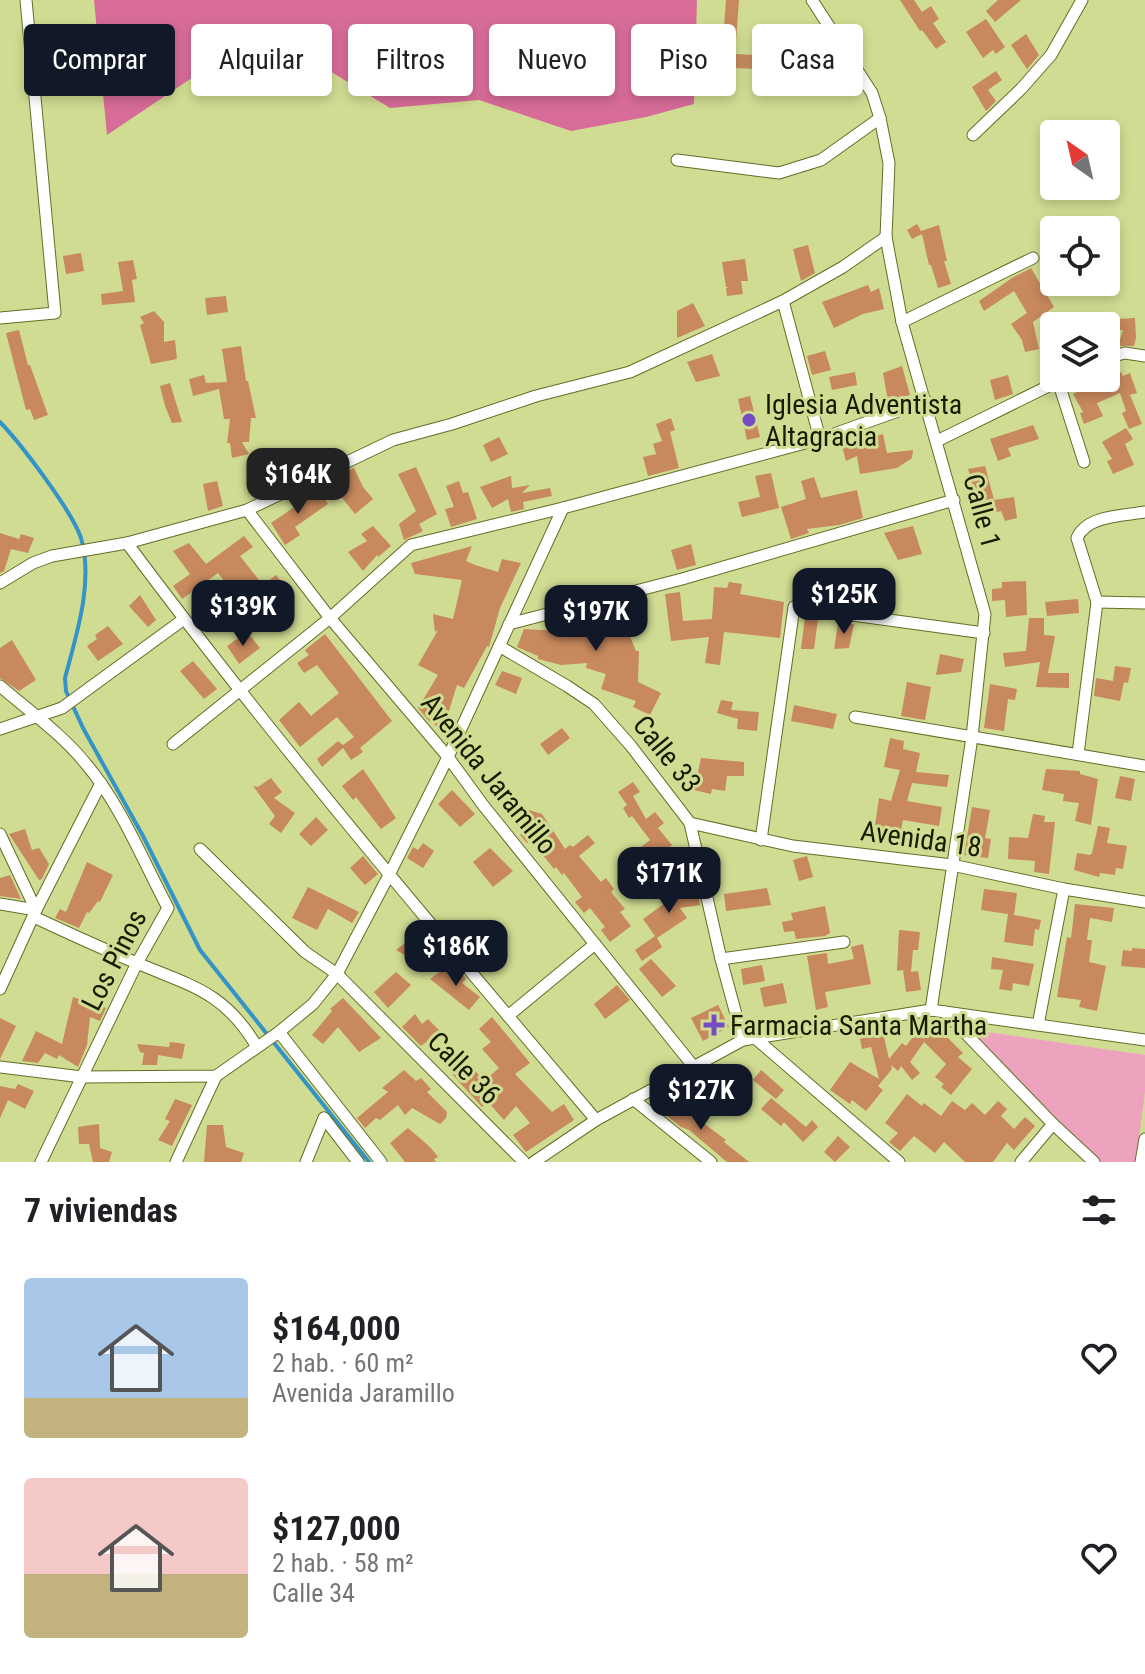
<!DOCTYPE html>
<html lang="es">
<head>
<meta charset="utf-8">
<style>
	:root { --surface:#fff; --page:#f2f2f2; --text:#202124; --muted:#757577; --accent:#111827 }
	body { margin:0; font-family:"Roboto Condensed",sans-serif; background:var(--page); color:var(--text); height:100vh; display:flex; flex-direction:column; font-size:30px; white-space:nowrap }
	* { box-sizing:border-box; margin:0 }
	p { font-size:26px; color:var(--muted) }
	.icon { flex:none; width:44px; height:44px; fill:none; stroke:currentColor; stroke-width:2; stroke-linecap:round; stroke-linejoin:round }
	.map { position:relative; height:1162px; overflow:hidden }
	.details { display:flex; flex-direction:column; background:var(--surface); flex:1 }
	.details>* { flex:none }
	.hud { position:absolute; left:24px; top:24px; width:1098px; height:72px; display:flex; gap:16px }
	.needle { width:52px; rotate:326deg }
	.controls { position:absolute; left:1040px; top:120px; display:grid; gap:16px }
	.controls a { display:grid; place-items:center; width:80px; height:80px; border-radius:8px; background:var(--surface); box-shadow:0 4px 12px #0003; font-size:40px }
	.price { position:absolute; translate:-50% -68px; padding:0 18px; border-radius:16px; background:var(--accent); color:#fff; font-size:26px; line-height:52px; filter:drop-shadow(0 2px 4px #0008) }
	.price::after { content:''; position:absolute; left:50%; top:48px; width:24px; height:18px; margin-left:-12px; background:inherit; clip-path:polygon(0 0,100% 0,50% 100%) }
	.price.on { background:#222; color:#fff }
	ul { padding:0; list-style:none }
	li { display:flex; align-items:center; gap:24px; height:200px; padding:0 24px }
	li span { display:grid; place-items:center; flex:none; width:224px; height:160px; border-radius:8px; color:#555 }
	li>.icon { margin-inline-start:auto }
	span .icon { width:96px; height:96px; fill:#fffc; stroke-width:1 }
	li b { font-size:34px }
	h2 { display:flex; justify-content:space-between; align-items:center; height:96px; padding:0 24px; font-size:34px }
	.pill { padding:0 28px; border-radius:8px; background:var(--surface); box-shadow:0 4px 12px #0003; font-size:28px; line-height:72px }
	.pill.on { background:var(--accent); color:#fff }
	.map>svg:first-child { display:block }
	.green { fill:#eda3be }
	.forest { fill:#d76c98 }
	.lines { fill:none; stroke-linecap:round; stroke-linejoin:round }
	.stream { stroke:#3594c6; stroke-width:4 }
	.building { fill:#c7895d }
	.street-casing { stroke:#646d25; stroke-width:13 }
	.street { stroke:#fff; stroke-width:11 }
	.poi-dot { fill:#764cc5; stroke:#d1dc93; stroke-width:3 }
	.labels { text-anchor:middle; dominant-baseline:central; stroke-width:6; stroke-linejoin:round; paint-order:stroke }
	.poi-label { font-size:28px; fill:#181b00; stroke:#d1dc93; text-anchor:start }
	.street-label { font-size:28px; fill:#181b00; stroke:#d1dc93 }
</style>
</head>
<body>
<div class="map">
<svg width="1145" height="1162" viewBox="0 0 1145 1162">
	<rect width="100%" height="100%" fill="#d1dc93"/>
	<path class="green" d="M967,1029L1145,1055V1091L1136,1162H1100Z"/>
	<path class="forest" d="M94,0H697L694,104L646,117L571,131L479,100L390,108L263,30L107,135Z"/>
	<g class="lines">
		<path class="stream" d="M0,422C21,444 72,511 81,538C94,582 76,636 65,678L66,691L83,728L143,836L200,950L369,1162"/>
	</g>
	<g class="building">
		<path d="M726,0H739L735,54L756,55L755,69L719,67L720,53H722Z"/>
		<path d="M900,0H914L922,12L931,6L939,19L933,23L946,42L936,49L922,30L920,31Z"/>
		<path d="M998,0H1021L995,22L986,11Z"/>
		<path d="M986,19L1005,47L996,54L993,50L983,58L966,32Z"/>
		<path d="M98,24L101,59L85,61L90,86L64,92L60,64L46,66L45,55L58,54L56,42L70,39L69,27Z"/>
		<path d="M1026,34L1039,55L1027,69L1011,45Z"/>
		<path d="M807,41L810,55L778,62L775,49Z"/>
		<path d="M996,71L1002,80L988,90L996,101L986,111L972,87Z"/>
		<path d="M917,224L921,231L939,225L947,261H944L951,284L938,288L931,265H929L922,234L912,239L907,230Z"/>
		<path d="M808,245L815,273L801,281L793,249Z"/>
		<path d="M81,253L84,271L66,274L63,256Z"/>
		<path d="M745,259L748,281H741L743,294L727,296L726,288L729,287H726L722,262Z"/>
		<path d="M133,260L137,279L132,280L135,302L102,305L101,294L123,291L118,262Z"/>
		<path d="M1031,268L1054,307L1033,322L1039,349L1025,352L1022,340L1011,324L1027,313L1014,291L984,311L979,301L1012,278Z"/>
		<path d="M868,285L871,292L879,288L884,309L863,314L834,328L822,302Z"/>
		<path d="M226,296L228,312L207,315L205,298Z"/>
		<path d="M693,303L705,326L677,338V311Z"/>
		<path d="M154,311L164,322V342L175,340L177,359L151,364L140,325L144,323L140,317Z"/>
		<path d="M1135,318L1136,338L1134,346H1118L1123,330H1117V319Z"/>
		<path d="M19,330L28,365H30L48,415L34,420L30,409L26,410L6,333Z"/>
		<path d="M241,346L246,381H248L256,418H251L249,442H242L249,454L232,458L230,443H227L230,419H224L219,389L193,396L189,379L204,375L206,383L227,382L222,349Z"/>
		<path d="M825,351L831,370L812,375L807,356Z"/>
		<path d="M712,354L720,376L696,382L687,362Z"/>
		<path d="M902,366L910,395L888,401L883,373Z"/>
		<path d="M855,372L857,385L832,390L829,377Z"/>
		<path d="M1121,372L1123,376L1130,373L1137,393L1130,395L1142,424L1129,429L1122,413L1126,411L1120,393L1097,403L1103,416L1084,424L1080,413L1083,412L1073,394L1093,384L1092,382L1107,376L1108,381Z"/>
		<path d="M1008,375L1013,394L995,400L990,380Z"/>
		<path d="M170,383L182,422L172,423L165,406L160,386Z"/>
		<path d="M750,396L760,437L747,440L738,399Z"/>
		<path d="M671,418L675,430L670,432L679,468L648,476L643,457L656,454L653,444L662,441L656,424Z"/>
		<path d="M1033,425L1039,439L1008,448L1011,456L998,461L990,439Z"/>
		<path d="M1126,428L1133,439L1125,444L1134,465L1113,474L1107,461L1112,459L1102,442Z"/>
		<path d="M883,434L887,453L913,450L912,458L897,468L860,474L857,456L846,461L842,446Z"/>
		<path d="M499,437L508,454L491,462L483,445Z"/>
		<path d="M985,466L994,500L1014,497L1017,518L1005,521L1001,511L974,517L969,504L978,503L968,469Z"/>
		<path d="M416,467L437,514L419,524L423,531L404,540L399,524L416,511L398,474Z"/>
		<path d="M354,468L363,487L373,499L355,514L335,489L344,481L339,475Z"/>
		<path d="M771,473L779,508L742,517L738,502L760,497L755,476Z"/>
		<path d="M511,476L512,488L530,485L522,493L550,488L552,496L523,502L524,509L511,512L508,499L492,508L480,487Z"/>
		<path d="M814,477L821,498L857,490L863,518L839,525L807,529L809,533L791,539L781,507L806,499L801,481Z"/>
		<path d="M217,481L223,506L208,511L203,484Z"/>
		<path d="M459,481L463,493L468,492L477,519L451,527L445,509L454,507L446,486Z"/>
		<path d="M318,489L328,504L295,527L300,535L285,545L271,523L306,499L303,496Z"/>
		<path d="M373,526L391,546L378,557L377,555L363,571L348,552L367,541L361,534Z"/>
		<path d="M913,526L922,554L898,560L884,533Z"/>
		<path d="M0,533L19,539L21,534L34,538L28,553L11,549L4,571L0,573Z"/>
		<path d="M244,536L253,547L240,556L262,584L240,601L218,573L182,599L173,586L190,574L173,551L189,543L206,564Z"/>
		<path d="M691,544L696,565L677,570L671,550Z"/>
		<path d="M472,546L466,561L475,565L498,572L502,559L521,563L500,608L489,647L487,646L464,688L457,685L448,714L440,728L429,721L418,708L438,675L418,665L438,630L435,632L433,614L453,619L462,580L415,574L411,563Z"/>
		<path d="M276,575L287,589L267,605L257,590Z"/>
		<path d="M1026,581L1027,615L1006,617L1005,600L992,601V589L1002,588V582Z"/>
		<path d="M729,582L742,584L740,594L784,602L780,638L724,632L720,665L705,663L709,637L671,641L665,594L680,592L683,621L712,619L714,587L727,588Z"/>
		<path d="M849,586L892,589L889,610L850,603Z"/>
		<path d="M140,595L156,620L148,627L129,606Z"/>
		<path d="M1078,599L1079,613L1047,616L1045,602Z"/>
		<path d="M627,607L629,634L636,651H639L638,682L661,693L650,715L633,707L636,701L601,689L606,674L586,668L587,663L561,665L538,659V656L517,647L524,629L558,631L560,620L596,616L595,614Z"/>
		<path d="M805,617L818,619L814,649H801Z"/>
		<path d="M1029,618H1044V635L1055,636L1048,673H1069V688L1036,687L1040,662L1005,667L1003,653L1026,651Z"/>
		<path d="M838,624H854L849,648L834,649Z"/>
		<path d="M108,626L123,644L98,661L87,646L97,639L95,635Z"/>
		<path d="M247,632L260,648L239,664L227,646Z"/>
		<path d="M325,634L392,721L360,748L363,752L351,760L343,748L322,767L317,759L338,741L343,745L354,737L337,717L300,747L279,720L299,702L311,716L339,693L317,665L304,673L297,663L309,655L305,650Z"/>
		<path d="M12,640L36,680L19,691L0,678V648Z"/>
		<path d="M940,654L964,659L961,672L936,675Z"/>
		<path d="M193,661L217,689L204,699L180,671Z"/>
		<path d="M1115,666L1131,668L1128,683L1124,682L1120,701L1094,696L1096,678L1113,681Z"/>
		<path d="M502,671L522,678L516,694L495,685Z"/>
		<path d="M907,682L931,687L925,720L901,716Z"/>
		<path d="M990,684L1017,689L1015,700L1008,699L1004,731L984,728Z"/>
		<path d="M721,700L733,702L731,710L759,712L757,731L737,729L738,719L717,713Z"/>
		<path d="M794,705L837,714L833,729L791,721Z"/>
		<path d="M562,728L570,738L548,755L540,744Z"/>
		<path d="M890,738L904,741L903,749L920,753L916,772L949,775L947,787L912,783L907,801L942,807L939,826L903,820L898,844L873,839L879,798L891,801L900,770L884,767Z"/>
		<path d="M701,758L744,762V776H727L725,791L712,789L711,794L694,790Z"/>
		<path d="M363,769L396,818L381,829L356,797L353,800L342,786Z"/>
		<path d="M1046,769L1080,771V774L1098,779L1091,825L1075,821L1079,803L1063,801L1064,794L1042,790Z"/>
		<path d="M1120,776L1135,779L1131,801L1115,798Z"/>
		<path d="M271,778L282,792L274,798L295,813L281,833L269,824L275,816L253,786L258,787Z"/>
		<path d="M633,782L640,792L633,796L646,819L655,812L664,823L658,828L672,845L646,865L654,875L639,886L619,857L628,850L631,855L650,840L632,816L629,818L623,808L627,805L618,792Z"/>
		<path d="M452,790L475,814L460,827L438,804Z"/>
		<path d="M972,807L990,810L985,838L991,839L988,858L964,855Z"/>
		<path d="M529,810L542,814L565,849L570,845L573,847L588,835L595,843L579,856L601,882L606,878L614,889L611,892L625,909L620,912L631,926L610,942L601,930L605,927L590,908L584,913L575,902L582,897L564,873L562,875L556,867L554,869L531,840L527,843L520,835L528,827L522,821L526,818L523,814Z"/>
		<path d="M1033,814L1045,816L1044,822H1055L1049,874L1034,872L1035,861L1008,859L1009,837L1028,838Z"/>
		<path d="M316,817L328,830L311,846L299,834Z"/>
		<path d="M1098,826L1110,828L1107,843L1127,846L1123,869L1116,868L1115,875L1100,873L1099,877L1074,870L1077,853L1090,855L1092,853Z"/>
		<path d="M25,829L32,850L39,848L49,864L42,879L39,880L9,834Z"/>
		<path d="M423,843L434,851L423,868L407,858L413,847L418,850Z"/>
		<path d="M490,848L513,871L493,887L473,862Z"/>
		<path d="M363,856L378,874L365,885L350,868Z"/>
		<path d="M807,856L813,877L799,881L793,860Z"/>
		<path d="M87,862L113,875L100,902L98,901L89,913L87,912L79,928L55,918L60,909L66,912Z"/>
		<path d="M687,873L696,885L700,905L680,908L687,918L657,938L662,947L642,961L635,950L655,936L643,919L679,893L675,882Z"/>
		<path d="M10,875L21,899L0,896V878Z"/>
		<path d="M308,887L359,912L352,923L328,909L317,930L292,918Z"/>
		<path d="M767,888L771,905L726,911L724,894Z"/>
		<path d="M984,889L1017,893L1014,915L1041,920L1039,930L1035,929L1033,946L1004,942L1008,914L981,910Z"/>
		<path d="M1075,904L1114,908L1112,922L1090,918L1087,940H1092L1089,962L1106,966L1097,1011L1079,1007L1081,1000L1057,997L1067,937L1071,938Z"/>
		<path d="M825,906L830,933L825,936L796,939L794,931L784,932L782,922L793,920L791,913Z"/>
		<path d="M490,930L499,940L480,956L471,945Z"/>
		<path d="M899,930L920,932L918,950H913L911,972L918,971L921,990L906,992L903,970L897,971Z"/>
		<path d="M416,935L428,951L415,961L396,950Z"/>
		<path d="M863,944L871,984L825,992L828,1007L816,1010L807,956L827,953L828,964L854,959L851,947Z"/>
		<path d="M1132,948L1145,949V968L1121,966L1123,950L1132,951Z"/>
		<path d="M992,957L1034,964L1029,986L1013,983L1012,991L999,989L1003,970L991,969Z"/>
		<path d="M651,959L676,986L662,997L639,969Z"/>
		<path d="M762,965L765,981L743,985L741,969Z"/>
		<path d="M445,968L452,977L459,970L466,979L462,983L480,997L469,1010L430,979Z"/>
		<path d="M396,972L411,985L388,1008L374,992Z"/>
		<path d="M783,983L787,1003L764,1007L760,988Z"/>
		<path d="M617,985L630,1000L605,1019L594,1004Z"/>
		<path d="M73,997L106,1008L100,1021L90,1017L87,1045L78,1067L59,1055L57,1059L45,1053L38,1063L22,1061L36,1031L62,1044Z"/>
		<path d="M343,998L381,1038L359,1052L338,1027L323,1044L312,1035L332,1011L330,1009Z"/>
		<path d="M718,1005L729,1027L703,1041L691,1018Z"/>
		<path d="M415,1014L422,1024L428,1019L440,1031L421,1046L402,1027Z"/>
		<path d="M492,1017L530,1063L515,1074L552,1112L564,1104L574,1120L526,1152L513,1135L530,1123L516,1106L504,1120L488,1102L482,1107L452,1074L466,1060L484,1081L499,1068L482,1049L491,1042L479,1029Z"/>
		<path d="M0,1018L16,1026L0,1059Z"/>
		<path d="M924,1029H939L963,1053L958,1057L972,1069L951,1095L941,1087L944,1084L935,1077L946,1064L924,1042L910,1062L920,1073L912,1080L901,1066L898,1071L891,1065L892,1069L878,1086L883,1090L866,1111L852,1100L850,1104L830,1090L850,1062L879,1079L871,1047L862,1049L860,1039L883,1033L889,1059L902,1043L906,1046L916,1033L924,1039Z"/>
		<path d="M170,1042L185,1044L182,1059L158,1055L157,1065H142L144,1053L140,1052L137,1044L169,1047Z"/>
		<path d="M404,1070L416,1081L421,1078L431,1089L427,1092L447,1112L446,1118L440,1124L412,1108L405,1115L398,1105L380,1120L376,1118L365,1128L357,1118L388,1092L382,1088Z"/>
		<path d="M761,1070L784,1090L776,1099L753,1080Z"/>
		<path d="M18,1084L34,1091L25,1109L8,1100L0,1118V1086L15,1089Z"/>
		<path d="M907,1094L922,1106L924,1103L941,1116L952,1101L965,1110L972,1103L985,1115L998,1101L1007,1109L1001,1116L1014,1129L1025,1117L1035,1126L1014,1150L1007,1143L993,1162H965L944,1142L935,1153L914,1136L900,1151L889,1142L898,1133L885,1123Z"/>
		<path d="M670,1098L726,1140L724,1142L749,1162H727L689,1130L681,1127L661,1111Z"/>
		<path d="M771,1098L806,1127L812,1120L818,1127L803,1142L784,1122L781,1126L761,1109Z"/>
		<path d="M175,1099L192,1105L172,1146L158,1140L170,1121L165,1119Z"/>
		<path d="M99,1124L100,1148L112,1152L109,1162H93L89,1144H79L78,1127Z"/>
		<path d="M207,1125H223L226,1147L244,1153L241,1162H204Z"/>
		<path d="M408,1128L430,1147L438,1157L434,1159L436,1162H405L390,1143Z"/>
		<path d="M838,1136L850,1147L835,1162L824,1152Z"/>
	</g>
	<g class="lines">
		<defs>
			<g id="street">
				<path d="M812,0L872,93L880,118L889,163L886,237L902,322L985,614L972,737L931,1010"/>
				<path d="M973,135L1021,89L1051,55L1082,0"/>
				<path d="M677,160L779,173L821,160L880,118"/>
				<path d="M783,301L820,439"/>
				<path d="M0,318L55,313L26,0"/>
				<path d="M902,322L1033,258"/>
				<path d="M1106,358L1125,353L1145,356"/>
				<path d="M1058,381L1084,462"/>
				<path d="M937,441L1065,378"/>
				<path d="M247,510L330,618L448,757L483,805L694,1067"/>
				<path d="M127,543C275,742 436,931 596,1120"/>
				<path d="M0,583L33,563L52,556L127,543L247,510L393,440L452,424L536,396L630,372L783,301L843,267L886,237"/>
				<path d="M1097,602L1145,603"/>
				<path d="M509,624L682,579L954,500"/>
				<path d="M499,646L567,686L594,704L631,746L690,823L721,959L743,1040"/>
				<path d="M0,686C29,711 62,734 86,764C121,805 143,861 168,908L137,963L41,1162"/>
				<path d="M855,717L1145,766"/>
				<path d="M0,729L62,708L184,619"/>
				<path d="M173,744L330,618L411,545L563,508L820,439L926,401"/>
				<path d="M1078,754L1097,602L1077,538C1087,515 1123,516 1145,512"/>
				<path d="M690,823L793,846L952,865L1064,889L1145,902"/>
				<path d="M0,834L36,910"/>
				<path d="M761,840L794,607L984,633"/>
				<path d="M200,849L305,952L337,974L524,1162"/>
				<path d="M0,904L36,910"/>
				<path d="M34,917C68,933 103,949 137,963C191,986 225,992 257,1047"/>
				<path d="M721,959L844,942"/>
				<path d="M0,989L36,910L101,783"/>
				<path d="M945,1012L1053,1124L1094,1162"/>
				<path d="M508,1016L595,944"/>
				<path d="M1038,1025L1064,889"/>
				<path d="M279,1032L381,1162"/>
				<path d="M755,1038L899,1162"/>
				<path d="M0,1067L82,1077L216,1076L279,1032L313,1004L337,974L389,875L448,757L563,508"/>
				<path d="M633,1099L711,1162"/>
				<path d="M324,1118L358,1162"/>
				<path d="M176,1162L216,1076"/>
				<path d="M306,1162L324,1118"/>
				<path d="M534,1162L596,1120L743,1040L931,1010L1145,1040"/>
				<path d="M1021,1162L1053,1124"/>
				<path d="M1141,1162L1145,1139"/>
			</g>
		</defs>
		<use href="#street" class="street-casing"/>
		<use href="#street" class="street"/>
	</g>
	<g class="poi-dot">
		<circle cx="749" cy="420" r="8"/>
		<path d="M710 1013h8v8h8v8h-8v8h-8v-8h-8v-8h8z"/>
	</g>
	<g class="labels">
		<g class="poi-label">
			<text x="765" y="404">Iglesia Adventista<tspan x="765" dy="32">Altagracia</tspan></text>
			<text x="730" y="1025">Farmacia Santa Martha</text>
		</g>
		<g class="street-label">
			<text transform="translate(982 511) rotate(75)">Calle 1</text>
			<text transform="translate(667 754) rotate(51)">Calle 33</text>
			<text transform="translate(489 774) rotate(51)">Avenida Jaramillo</text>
			<text transform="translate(921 839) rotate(8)">Avenida 18</text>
			<text transform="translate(114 960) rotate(-63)">Los Pinos</text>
			<text transform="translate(464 1068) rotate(45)">Calle 36</text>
		</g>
	</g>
</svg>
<div class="controls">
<a><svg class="needle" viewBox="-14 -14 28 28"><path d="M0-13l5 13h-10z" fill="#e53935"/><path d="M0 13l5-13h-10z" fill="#757577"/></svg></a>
<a><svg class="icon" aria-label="locate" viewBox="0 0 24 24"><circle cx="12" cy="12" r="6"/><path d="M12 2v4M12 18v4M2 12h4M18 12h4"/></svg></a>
<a><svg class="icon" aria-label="layers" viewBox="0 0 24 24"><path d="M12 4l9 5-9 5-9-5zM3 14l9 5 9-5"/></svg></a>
</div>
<b class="price on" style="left:298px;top:516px">$164K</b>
<b class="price" style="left:844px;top:636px">$125K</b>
<b class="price" style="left:243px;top:648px">$139K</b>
<b class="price" style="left:596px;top:653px">$197K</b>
<b class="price" style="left:669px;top:915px">$171K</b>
<b class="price" style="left:456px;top:988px">$186K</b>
<b class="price" style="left:701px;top:1132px">$127K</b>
<div class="hud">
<a class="pill on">Comprar</a>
<a class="pill">Alquilar</a>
<a class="pill">Filtros</a>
<a class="pill">Nuevo</a>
<a class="pill">Piso</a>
<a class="pill">Casa</a>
</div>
</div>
<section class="details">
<h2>7 viviendas<svg class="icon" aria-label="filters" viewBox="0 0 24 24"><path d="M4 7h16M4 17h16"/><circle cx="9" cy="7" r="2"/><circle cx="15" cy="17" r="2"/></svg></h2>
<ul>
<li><span style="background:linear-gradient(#a9c7e8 75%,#c2b280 0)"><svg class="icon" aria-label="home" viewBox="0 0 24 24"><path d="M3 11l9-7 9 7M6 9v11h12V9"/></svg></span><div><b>$164,000</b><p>2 hab. · 60 m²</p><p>Avenida Jaramillo</p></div><svg class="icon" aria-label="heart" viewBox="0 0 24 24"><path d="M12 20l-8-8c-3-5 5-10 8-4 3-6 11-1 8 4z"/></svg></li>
<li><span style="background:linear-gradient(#f6c9c9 60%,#c2b280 0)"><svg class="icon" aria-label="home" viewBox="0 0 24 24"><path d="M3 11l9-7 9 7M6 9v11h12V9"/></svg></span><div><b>$127,000</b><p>2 hab. · 58 m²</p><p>Calle 34</p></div><svg class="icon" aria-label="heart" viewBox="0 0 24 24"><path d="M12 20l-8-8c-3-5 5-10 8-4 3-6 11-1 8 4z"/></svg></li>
</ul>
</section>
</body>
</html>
